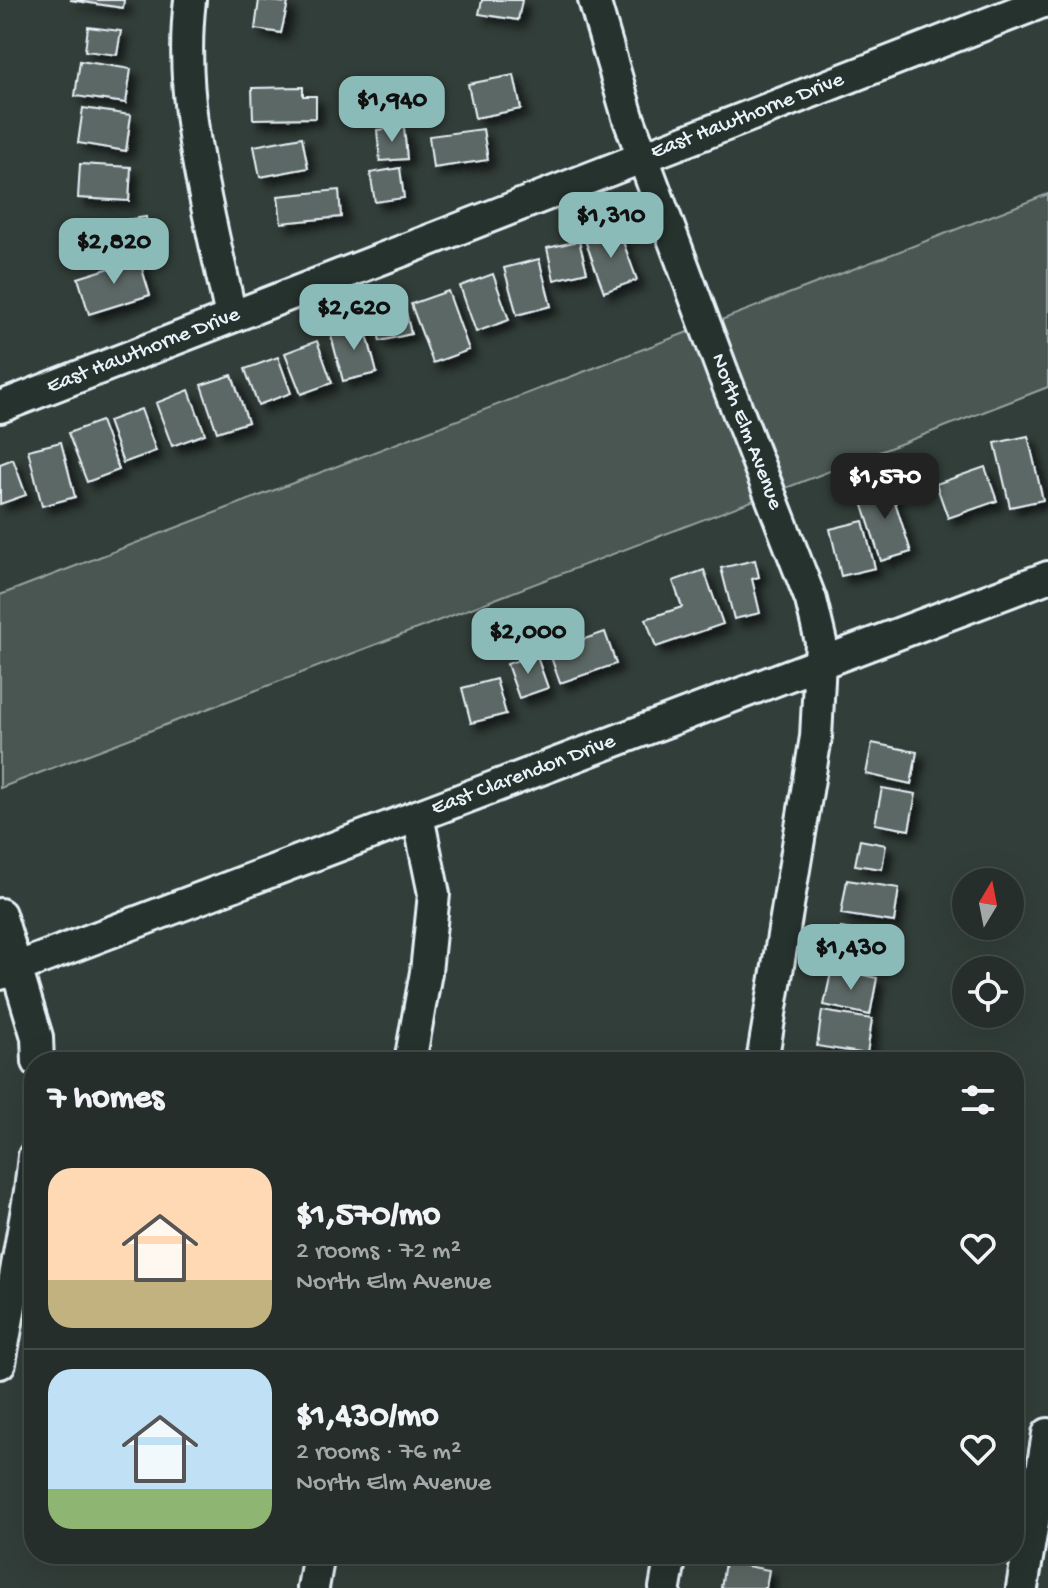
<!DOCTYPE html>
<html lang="en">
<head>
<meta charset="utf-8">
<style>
	:root { --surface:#262e2b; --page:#323a37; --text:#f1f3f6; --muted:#a4a8a9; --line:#424a47; --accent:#8bbbb9 }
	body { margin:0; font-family:"Gochi Hand",sans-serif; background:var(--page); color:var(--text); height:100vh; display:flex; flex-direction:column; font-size:30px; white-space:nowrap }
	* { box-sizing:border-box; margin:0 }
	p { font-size:26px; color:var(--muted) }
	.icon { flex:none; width:44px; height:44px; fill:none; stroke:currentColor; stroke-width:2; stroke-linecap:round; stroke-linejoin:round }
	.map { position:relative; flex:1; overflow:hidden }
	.panel { position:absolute; left:24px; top:1052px; width:1000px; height:512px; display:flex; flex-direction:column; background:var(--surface); border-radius:32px; box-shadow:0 8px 32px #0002,0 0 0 2px var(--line) }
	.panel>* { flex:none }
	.needle { width:52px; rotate:10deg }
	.buttons { position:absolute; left:952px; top:868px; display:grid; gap:16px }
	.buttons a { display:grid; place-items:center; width:72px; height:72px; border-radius:50%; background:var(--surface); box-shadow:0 8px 32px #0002,0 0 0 2px var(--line); font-size:40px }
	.price { position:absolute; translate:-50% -68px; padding:0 18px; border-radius:16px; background:var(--accent); color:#111; font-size:26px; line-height:52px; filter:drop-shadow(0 2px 4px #0008) }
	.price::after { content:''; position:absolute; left:50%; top:48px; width:24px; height:18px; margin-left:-12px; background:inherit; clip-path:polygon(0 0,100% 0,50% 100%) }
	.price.current { background:#222; color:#fff }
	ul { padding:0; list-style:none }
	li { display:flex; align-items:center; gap:24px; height:200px; padding:0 24px }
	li+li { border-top:2px solid var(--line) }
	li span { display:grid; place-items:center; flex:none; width:224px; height:160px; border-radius:24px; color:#555 }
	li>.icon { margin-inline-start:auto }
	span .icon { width:96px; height:96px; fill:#fffc; stroke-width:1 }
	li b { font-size:34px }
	h2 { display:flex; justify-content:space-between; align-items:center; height:96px; padding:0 24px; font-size:34px }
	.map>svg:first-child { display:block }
	.green { fill:#495651; stroke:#98a4a4; stroke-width:2 }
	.building { fill:#5c6865; stroke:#e8f1f8; stroke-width:2; filter:url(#shadow) }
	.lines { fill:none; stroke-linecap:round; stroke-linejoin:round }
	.minor-casing { stroke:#e8f1f8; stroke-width:36 }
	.minor { stroke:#26332d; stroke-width:30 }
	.labels { text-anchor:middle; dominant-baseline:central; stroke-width:6; stroke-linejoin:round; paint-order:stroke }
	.street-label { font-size:22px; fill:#e8f1f8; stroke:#26332d }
</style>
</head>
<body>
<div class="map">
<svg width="1048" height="1588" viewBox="0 0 1048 1588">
	<defs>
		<filter id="shadow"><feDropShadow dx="7" dy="7" stdDeviation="4" flood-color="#0009"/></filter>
	</defs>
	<rect width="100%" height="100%" fill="#323e39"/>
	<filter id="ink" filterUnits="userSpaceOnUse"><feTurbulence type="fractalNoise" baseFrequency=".0125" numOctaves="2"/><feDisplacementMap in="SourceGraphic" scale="16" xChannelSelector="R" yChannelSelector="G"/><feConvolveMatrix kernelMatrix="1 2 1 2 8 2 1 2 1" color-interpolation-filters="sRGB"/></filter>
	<g filter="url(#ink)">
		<g class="green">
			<path d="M1048,194V387L786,488L721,320Z"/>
			<path d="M693,330L757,499L0,788V595Z"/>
		</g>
		<g class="building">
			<path d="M70,0H124L123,8Z"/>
			<path d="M259,0L288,3L281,33L255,29Z"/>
			<path d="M482,0H522L518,20L479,14Z"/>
			<path d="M88,27L121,31L117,55L85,51Z"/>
			<path d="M80,61L131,69L126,103L75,96Z"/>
			<path d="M514,75L521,109L475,118L468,84Z"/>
			<path d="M303,87V96H316V118L253,119L252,88Z"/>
			<path d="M83,108L131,115L126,151L78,143Z"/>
			<path d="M404,127L407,159L380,161L377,130Z"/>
			<path d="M483,129L488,160L433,168L429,136Z"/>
			<path d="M302,137L308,168L260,177L254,146Z"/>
			<path d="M80,164L131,167L129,201L78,198Z"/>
			<path d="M400,168L404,198L375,202L370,173Z"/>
			<path d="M339,190L341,217L281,223L278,196Z"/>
			<path d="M146,217L151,252L96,260L92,225Z"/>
			<path d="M618,228L637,280L604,292L585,240Z"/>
			<path d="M579,241L587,272L554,280L547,248Z"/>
			<path d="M139,259L150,295L89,314L78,278Z"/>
			<path d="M539,259L551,306L517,315L504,268Z"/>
			<path d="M493,274L509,320L476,332L460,286Z"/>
			<path d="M448,291L469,350L433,363L411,304Z"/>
			<path d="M406,312L411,334L380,341L375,319Z"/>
			<path d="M364,323L377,373L343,381L330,332Z"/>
			<path d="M317,341L332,383L301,394L285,353Z"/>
			<path d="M278,357L291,393L258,405L245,369Z"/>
			<path d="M232,375L248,422L217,432L201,385Z"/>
			<path d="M189,390L205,434L172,446L156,403Z"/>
			<path d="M141,409L156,451L123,463L108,421Z"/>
			<path d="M101,421L119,470L87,482L68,433Z"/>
			<path d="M1028,436L1043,500L1010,507L995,443Z"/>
			<path d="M61,442L75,497L42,506L28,450Z"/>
			<path d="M13,459L26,495L0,504V464Z"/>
			<path d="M985,467L997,501L948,518L936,484Z"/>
			<path d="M888,480L911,552L881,561L858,490Z"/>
			<path d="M863,521L875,568L841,576L830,529Z"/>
			<path d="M755,560L759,577L752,579L760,613L734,619L721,568Z"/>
			<path d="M704,570L723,624L656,647L646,619L682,607L673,581Z"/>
			<path d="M605,632L616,664L560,683L549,651Z"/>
			<path d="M536,654L548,688L519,698L507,664Z"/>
			<path d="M496,679L506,714L471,723L462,688Z"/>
			<path d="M872,743L917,752L911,784L866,774Z"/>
			<path d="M882,788L916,794L909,830L875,824Z"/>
			<path d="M860,840L886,845L882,869L855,865Z"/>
			<path d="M847,880L899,888L894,922L841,914Z"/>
			<path d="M841,928L885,936L879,967L835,958Z"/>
			<path d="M832,968L877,978L870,1015L824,1005Z"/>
			<path d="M822,1011L872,1019L867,1054L817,1046Z"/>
			<path d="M725,1562L769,1570L766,1588H721Z"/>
		</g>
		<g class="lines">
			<defs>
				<g id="minor">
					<path d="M190,0C177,106 210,214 231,317"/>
					<path id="s1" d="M594,0L628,117L723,373L811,600L821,642L816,737L762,1062"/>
					<path id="s2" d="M0,407L1048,0"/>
					<path d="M0,914L37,1037L38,1062"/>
					<path id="s3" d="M0,974L1048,577"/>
					<path d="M410,1062L426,972L434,894L418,816"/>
					<path d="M0,1363L30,1191L34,1156"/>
					<path d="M313,1588L319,1554"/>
					<path d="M665,1588L671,1554"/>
					<path d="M1022,1588L1048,1434"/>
				</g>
			</defs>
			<use href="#minor" class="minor-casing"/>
			<use href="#minor" class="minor"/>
		</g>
	</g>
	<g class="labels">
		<g class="street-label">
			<text stroke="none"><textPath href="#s2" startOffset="802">East Hawthorne Drive</textPath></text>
			<text stroke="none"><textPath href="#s2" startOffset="154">East Hawthorne Drive</textPath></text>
			<text stroke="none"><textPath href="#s1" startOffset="458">North Elm Avenue</textPath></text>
			<text stroke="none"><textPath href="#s3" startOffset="560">East Clarendon Drive</textPath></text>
		</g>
	</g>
</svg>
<div class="buttons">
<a><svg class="needle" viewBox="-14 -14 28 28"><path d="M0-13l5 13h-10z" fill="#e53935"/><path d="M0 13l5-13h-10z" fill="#a4a8a9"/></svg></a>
<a><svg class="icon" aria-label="locate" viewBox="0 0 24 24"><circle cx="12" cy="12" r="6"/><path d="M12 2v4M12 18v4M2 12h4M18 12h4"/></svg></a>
</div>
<b class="price" style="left:392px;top:144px">$1,940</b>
<b class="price" style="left:611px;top:260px">$1,310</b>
<b class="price" style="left:114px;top:286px">$2,820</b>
<b class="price" style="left:354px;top:352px">$2,620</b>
<b class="price current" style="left:885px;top:521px">$1,570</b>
<b class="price" style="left:528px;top:676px">$2,000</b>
<b class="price" style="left:851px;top:992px">$1,430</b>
<section class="panel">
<h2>7 homes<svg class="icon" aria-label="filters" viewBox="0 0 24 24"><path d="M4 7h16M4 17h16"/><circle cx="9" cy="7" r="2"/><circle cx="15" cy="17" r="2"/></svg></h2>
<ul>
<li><span style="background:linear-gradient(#ffd9b3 70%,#c2b280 0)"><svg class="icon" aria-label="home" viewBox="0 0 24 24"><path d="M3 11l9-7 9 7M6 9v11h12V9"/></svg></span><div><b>$1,570/mo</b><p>2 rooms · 72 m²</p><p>North Elm Avenue</p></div><svg class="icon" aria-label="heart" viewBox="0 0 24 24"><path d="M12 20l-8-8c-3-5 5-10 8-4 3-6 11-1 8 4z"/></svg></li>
<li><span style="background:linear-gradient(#bfe0f5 75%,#8fb573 0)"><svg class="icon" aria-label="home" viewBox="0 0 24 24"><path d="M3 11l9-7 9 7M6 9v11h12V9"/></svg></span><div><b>$1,430/mo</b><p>2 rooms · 76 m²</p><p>North Elm Avenue</p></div><svg class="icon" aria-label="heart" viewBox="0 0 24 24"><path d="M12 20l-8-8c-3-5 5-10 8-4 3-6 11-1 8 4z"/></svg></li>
</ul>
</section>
</div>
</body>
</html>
